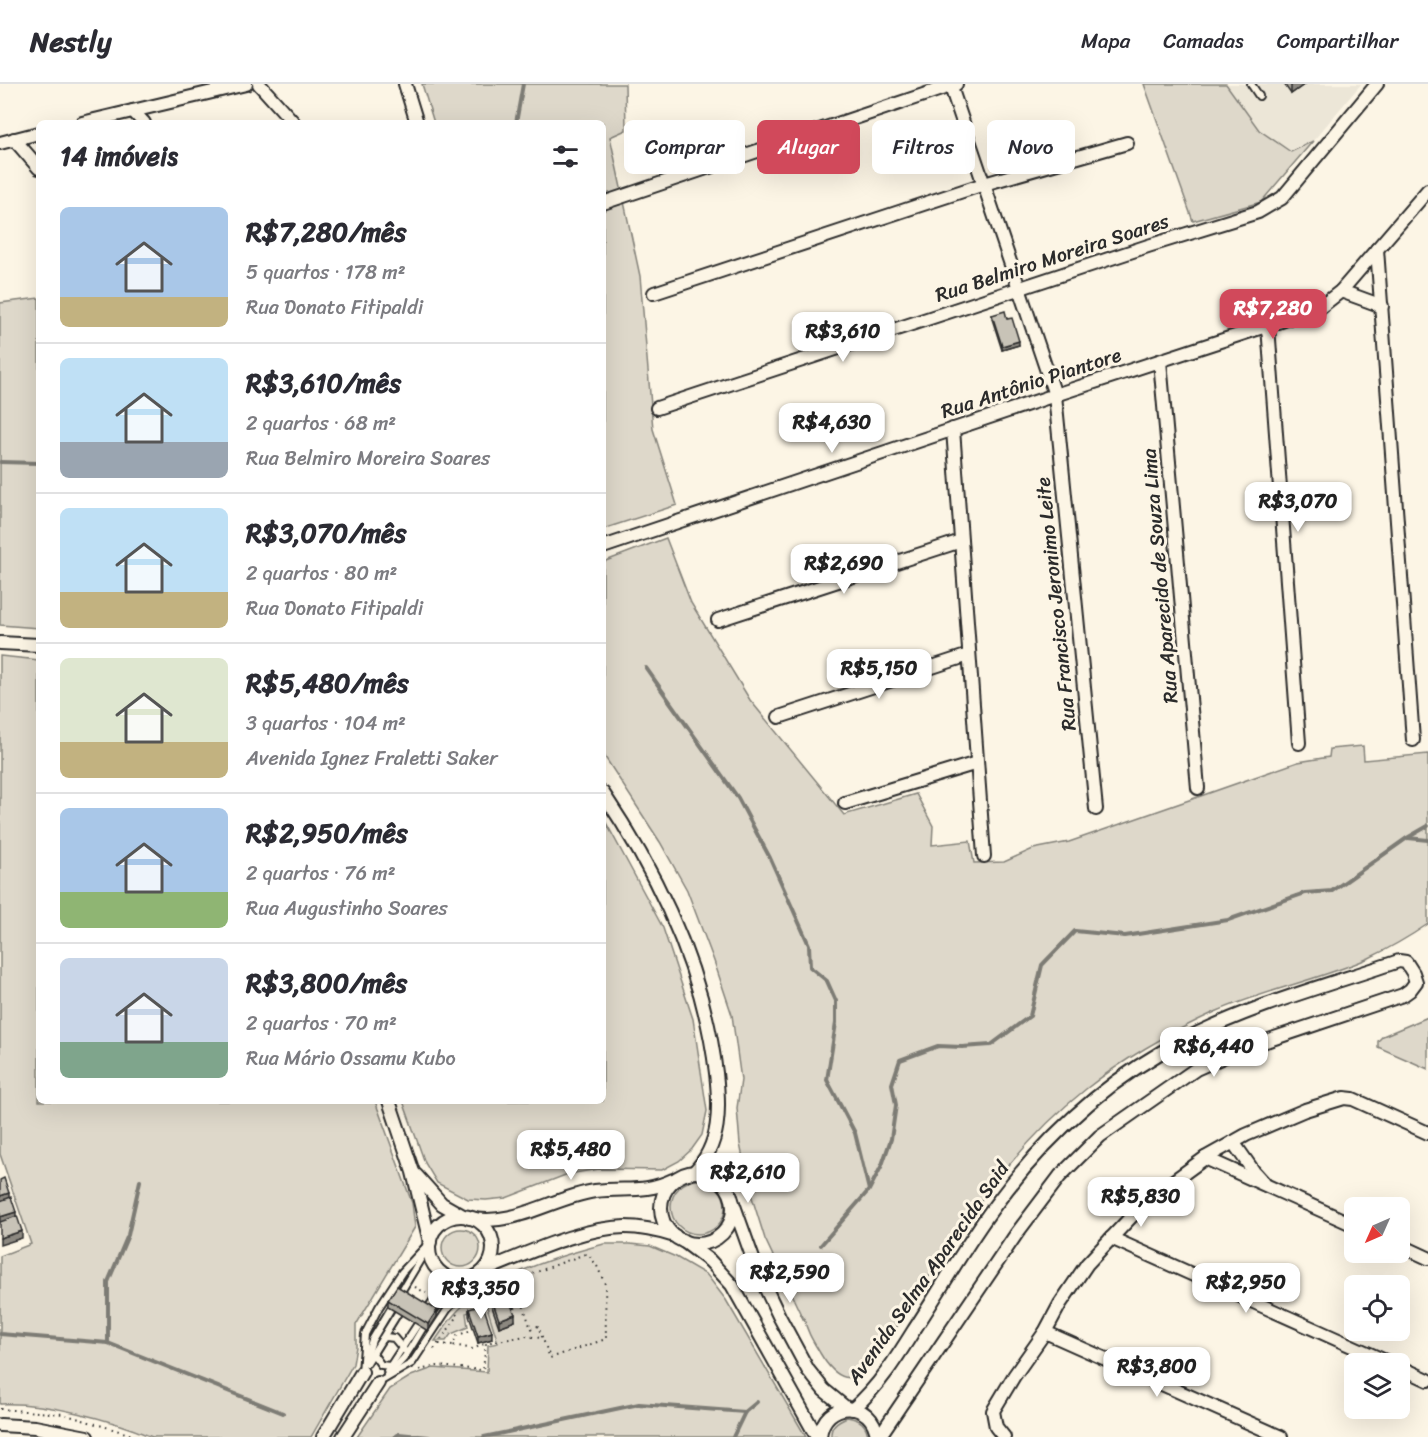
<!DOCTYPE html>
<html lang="pt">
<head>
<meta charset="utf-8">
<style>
	:root { --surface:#fff; --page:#f7f7f7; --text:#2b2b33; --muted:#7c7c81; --line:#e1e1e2; --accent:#d1495b }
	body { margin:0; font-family:Sriracha,sans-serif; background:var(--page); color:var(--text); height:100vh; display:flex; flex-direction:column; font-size:22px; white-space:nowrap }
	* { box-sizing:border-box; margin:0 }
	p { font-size:20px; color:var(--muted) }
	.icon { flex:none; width:33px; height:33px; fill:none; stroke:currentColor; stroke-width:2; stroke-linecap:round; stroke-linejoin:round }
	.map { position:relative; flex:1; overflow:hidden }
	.side { position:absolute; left:36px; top:36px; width:570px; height:984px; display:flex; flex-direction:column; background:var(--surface); border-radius:9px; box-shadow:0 6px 24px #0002 }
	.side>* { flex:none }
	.banner { position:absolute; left:624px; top:36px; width:570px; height:54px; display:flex; gap:12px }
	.needle { width:39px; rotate:225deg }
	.controls { position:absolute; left:1344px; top:1113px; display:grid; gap:12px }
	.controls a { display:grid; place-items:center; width:66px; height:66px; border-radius:9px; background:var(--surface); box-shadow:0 6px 24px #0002; font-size:30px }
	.price { position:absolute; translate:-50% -51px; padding:0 14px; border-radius:12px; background:#fff; color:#222; font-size:20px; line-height:39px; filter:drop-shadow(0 2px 3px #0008) }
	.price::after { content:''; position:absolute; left:50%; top:36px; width:18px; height:14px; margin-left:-9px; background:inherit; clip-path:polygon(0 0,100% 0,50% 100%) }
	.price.selected { background:var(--accent); color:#fff }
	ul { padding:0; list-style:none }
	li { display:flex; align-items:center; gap:18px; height:150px; padding:0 24px }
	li+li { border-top:2px solid var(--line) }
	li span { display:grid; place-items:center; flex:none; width:168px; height:120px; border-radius:9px; color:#555 }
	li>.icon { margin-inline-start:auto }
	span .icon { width:72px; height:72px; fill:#fffc; stroke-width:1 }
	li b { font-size:26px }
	h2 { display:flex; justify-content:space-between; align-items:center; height:72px; padding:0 24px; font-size:26px }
	.tag { padding:0 21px; border-radius:9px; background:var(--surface); box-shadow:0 6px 24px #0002; font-size:21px; line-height:54px }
	.tag.selected { background:var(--accent); color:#fff }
	header { display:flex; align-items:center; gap:36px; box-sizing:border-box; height:84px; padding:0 30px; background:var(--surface); border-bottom:2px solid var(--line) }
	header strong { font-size:28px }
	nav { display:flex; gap:33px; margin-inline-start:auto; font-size:21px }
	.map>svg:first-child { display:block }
	.built { fill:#ece6d7 }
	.green { fill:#ded8ca; stroke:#84827a; stroke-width:1.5 }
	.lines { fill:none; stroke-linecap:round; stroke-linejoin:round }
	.stream { stroke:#7d7b74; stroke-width:4 }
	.lane-casing { stroke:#2b2b2b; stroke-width:10 }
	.street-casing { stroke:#2b2b2b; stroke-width:16 }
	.path { stroke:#2b2b2b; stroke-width:2; stroke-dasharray:1.5 4.5; stroke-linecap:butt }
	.lane { stroke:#fcf5e5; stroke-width:6 }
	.street { stroke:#fcf5e5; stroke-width:12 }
	.wall { fill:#aca89d; stroke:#2b2b2b; stroke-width:1.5 }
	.shaded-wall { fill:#8c8880; stroke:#2b2b2b; stroke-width:1.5 }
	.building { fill:#c8c3b7; stroke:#2b2b2b; stroke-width:1.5 }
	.labels { text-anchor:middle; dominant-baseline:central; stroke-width:6; stroke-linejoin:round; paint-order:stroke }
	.street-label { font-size:20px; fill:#2b2b2b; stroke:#fcf5e5 }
</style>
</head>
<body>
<header>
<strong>Nestly</strong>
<nav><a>Mapa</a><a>Camadas</a><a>Compartilhar</a></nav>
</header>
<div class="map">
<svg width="1428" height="1353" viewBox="0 0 1428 1353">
	<rect width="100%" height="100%" fill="#fcf5e5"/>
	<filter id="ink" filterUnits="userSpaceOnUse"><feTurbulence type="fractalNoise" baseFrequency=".0167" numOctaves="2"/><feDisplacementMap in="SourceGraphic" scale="12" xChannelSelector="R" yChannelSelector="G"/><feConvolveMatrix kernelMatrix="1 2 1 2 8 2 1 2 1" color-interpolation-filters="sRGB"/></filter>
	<g filter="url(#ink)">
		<path class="built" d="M1226,0H1361L1313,57L1292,68L1259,46Z"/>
		<g class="green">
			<path d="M422,0H625L626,46L610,53L640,192L653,345L677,421L603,445V39H434Z"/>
			<path d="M1144,0H1226L1259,46L1291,68L1313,57L1261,118L1193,137Z"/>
			<path d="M39,214V544L0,541V219Z"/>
			<path d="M666,454L691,519L750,616L844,731L916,710L933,742L932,761L970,757L974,779L1004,778L1033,765L1069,758L1298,678L1329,673L1330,665L1363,662L1364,676L1428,670V840C1409,853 1390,864 1369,874C1319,896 1264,906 1215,928C1169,949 1125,974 1086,1005C996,1076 937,1181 875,1277C853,1304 836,1296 820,1269C813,1257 807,1248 804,1234L803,1235L765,1155L750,1107L740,1060L737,1024L741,996L732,931L714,877L687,806L660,758L603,670V478Z"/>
			<path d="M0,572L39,576V1017H375L412,1119L415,1143L356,1241V1263L353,1280L311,1353H152C110,1335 45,1318 0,1320V1172L31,1160L0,1070Z"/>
			<path d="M603,733L663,844L693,935L707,1027L702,1051L692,1065L679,1077L662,1086L599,1085L568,1090L506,1114L486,1116L468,1115L437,1099L425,1079L403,1017H603Z"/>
			<path d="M1428,933V985L1378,963V957L1383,952Z"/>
			<circle cx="698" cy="1123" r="27"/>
			<circle cx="461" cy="1164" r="19"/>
			<path d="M604,1160H630L650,1162L676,1173L707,1191L726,1216L806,1353H357L390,1305L411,1292L433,1284L487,1288L488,1261L498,1259L487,1223L466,1229L468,1243L451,1250L446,1257H435C441,1248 447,1239 454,1231C485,1194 558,1172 604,1160Z"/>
			<path d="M847,1333C860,1335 867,1340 868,1353H831C830,1342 837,1337 847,1333Z"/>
		</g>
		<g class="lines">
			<g class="stream">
				<path d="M516,39L523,0"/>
				<path d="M0,378L39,379"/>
				<path d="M646,584L738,714L770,774L809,861L810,883L827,897L836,917V939L827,996L855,1049L869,1106"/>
				<path d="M1408,754L1428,756"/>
				<path d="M821,1161L869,1106L882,1081L891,1055L896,1021L892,1000L900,976L938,962L962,963L991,961L1030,932L1042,881L1075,847L1125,852L1228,836L1305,809L1332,807L1407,754L1428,742"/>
				<path d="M0,1250L108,1259L283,1329"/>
				<path d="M108,1259V1198L128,1151L140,1097"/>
				<path d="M395,1353L399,1350L429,1353"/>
				<path d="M484,1353L639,1320L745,1328"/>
				<path d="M733,1353L745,1328L757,1318"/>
			</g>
			<defs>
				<g id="lane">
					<path d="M1251,0L1259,12"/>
					<path d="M426,1227L441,1205L455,1195"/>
					<path d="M382,1255L386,1253L394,1254L404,1266"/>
					<path d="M373,1270L381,1281L390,1282"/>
					<path d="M366,1275L372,1256L426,1166"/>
					<path d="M367,1279L401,1224"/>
					<path d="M387,1287L421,1235"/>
					<path d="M362,1288L365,1250L379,1223L402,1188L430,1158"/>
					<path d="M387,1291C393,1285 399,1280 404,1274C423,1247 436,1212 466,1196"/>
					<path d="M378,1299L412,1279L447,1226L479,1191"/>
				</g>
				<g id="street">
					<path d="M259,0L294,39"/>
					<path d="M405,0L417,39"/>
					<path d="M950,0L1055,311L1096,725"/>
					<path d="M133,27L144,39"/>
					<path d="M82,39L246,0"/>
					<path d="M14,55L39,84"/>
					<path d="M0,59L39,49"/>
					<path d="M603,119L956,0"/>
					<path d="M1377,165L1413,656"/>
					<path d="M1341,207L1382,222"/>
					<path d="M654,209L984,100L1127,59"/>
					<path d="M1268,242L1299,659"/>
					<path d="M1160,277L1198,704"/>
					<path d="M657,324L1148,162L1258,128L1282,114L1377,0"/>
					<path d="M953,345L984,772"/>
					<path d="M603,463L1055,311L1318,225L1341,207L1428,106"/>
					<path d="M718,536L961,457"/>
					<path d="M0,559L39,561"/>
					<path d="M779,633L969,571"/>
					<path d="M603,709C660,794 704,887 716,989C720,1024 721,1061 694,1088"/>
					<path d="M845,719L977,679"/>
					<path d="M389,1017L413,1088L430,1158"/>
					<path d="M1233,1058L1254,1088L1264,1099"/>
					<path d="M1205,1074L1354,1141"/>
					<circle cx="697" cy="1124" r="36"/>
					<path d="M416,1091L442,1120L463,1132"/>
					<path d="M733,1119L757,1186L779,1232L808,1286L824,1306L846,1324"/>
					<circle cx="461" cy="1164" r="32"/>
					<path d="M469,1134C513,1144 553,1113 595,1107C625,1103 644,1110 673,1096"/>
					<path d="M1111,1154L1392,1280"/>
					<path d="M682,1156L710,1177L732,1201L817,1353"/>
					<path d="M1400,1161L1428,1174"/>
					<path d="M485,1186C527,1170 579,1144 625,1143C643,1143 659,1147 675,1152"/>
					<path d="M1045,1248L1281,1353"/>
					<path d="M1400,1283L1428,1296"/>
					<path d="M853,1325C879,1302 896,1275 914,1246C941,1205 966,1160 996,1120C1047,1051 1108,994 1186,955C1253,921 1328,901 1399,877L1406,878L1413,889L1416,898L1410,906L1403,911L1239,966L1196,985L1100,1052L1060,1092L1017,1149L879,1353"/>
					<path d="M0,1341L35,1343L87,1353"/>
					<path d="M323,1353L362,1288"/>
					<path d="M343,1353L378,1299"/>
					<path d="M820,1353C823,1315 874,1315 877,1353"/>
					<path d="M1004,1353L996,1343L993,1327L1014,1292L1045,1248L1060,1220L1087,1180L1146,1117L1205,1074L1246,1051L1305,1026L1344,1014L1353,1015L1428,1049"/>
				</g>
			</defs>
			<use href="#lane" class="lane-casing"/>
			<use href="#street" class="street-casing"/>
			<g class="path">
				<path d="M585,1170H588L597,1182L605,1200L606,1255L550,1274L538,1242L531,1245L515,1196Z"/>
				<path d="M415,1203L426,1209"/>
				<path d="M469,1247L456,1252L453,1261L473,1265L486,1259"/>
				<path d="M439,1260L453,1261"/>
				<path d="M434,1265L458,1232L455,1229"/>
				<path d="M419,1286L438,1282L483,1286L486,1259L526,1252L541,1254"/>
				<path d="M0,1325L63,1330L139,1353"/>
			</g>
			<use href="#lane" class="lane"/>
			<use href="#street" class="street"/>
		</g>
		<g class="wall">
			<path d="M1284,0H1305L1291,10Z"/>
			<path d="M992,231L1007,235L1019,261L1002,266L992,235Z"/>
			<path d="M490,1210L515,1224L512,1225L515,1237L499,1243L490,1217Z"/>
			<path d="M388,1216L437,1233L428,1247L388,1223Z"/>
			<path d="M469,1225L492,1255L478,1259L469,1232Z"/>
		</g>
		<g class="shaded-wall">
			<path d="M1291,0H1305L1291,10Z"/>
			<path d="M1019,257V261L1002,266V262Z"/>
			<path d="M9,1109V1116L0,1119V1112Z"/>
			<path d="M16,1128V1135L0,1140V1133Z"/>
			<path d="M22,1147V1154L0,1161V1154Z"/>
			<path d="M515,1217V1224L510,1226V1219Z"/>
			<path d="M437,1226V1233L428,1247V1240Z"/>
			<path d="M515,1230V1237L499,1243V1236Z"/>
			<path d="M492,1248V1255L478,1259V1252Z"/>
		</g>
		<g class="building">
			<path d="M1005,227L1007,235L1012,234L1019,257L1002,262L992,231Z"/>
			<path d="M4,1094L9,1109L0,1112V1096Z"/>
			<path d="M11,1113L16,1128L0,1133V1117Z"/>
			<path d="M17,1132L22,1147L0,1154V1138Z"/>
			<path d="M397,1202L437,1226L428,1240L388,1216Z"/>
			<path d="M510,1203L515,1217L510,1219L515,1230L499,1236L490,1210Z"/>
			<path d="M483,1221L492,1248L478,1252L469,1225Z"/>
		</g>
	</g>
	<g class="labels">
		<g class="street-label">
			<text transform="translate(1052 174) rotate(-18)">Rua Belmiro Moreira Soares</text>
			<text transform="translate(1031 299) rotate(-18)">Rua Antônio Piantore</text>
			<text transform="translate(1160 492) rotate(-95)">Rua Aparecido de Souza Lima</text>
			<text transform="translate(1056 520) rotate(-96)">Rua Francisco Jeronimo Leite</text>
			<text transform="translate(928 1189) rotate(-55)">Avenida Selma Aparecida Said</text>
		</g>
	</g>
</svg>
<div class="controls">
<a><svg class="needle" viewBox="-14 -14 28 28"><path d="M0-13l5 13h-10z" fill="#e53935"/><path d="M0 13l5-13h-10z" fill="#7c7c81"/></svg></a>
<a><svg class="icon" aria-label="locate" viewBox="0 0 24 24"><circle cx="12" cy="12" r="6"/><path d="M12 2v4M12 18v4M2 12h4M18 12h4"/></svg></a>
<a><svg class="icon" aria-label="layers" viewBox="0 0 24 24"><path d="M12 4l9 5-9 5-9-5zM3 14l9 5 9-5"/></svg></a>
</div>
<b class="price selected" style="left:1273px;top:256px">R$7,280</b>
<b class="price" style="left:843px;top:279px">R$3,610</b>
<b class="price" style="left:832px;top:370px">R$4,630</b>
<b class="price" style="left:1298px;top:449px">R$3,070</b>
<b class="price" style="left:844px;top:511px">R$2,690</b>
<b class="price" style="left:879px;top:616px">R$5,150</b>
<b class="price" style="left:1214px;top:994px">R$6,440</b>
<b class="price" style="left:571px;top:1097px">R$5,480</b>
<b class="price" style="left:748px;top:1120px">R$2,610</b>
<b class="price" style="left:1141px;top:1144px">R$5,830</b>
<b class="price" style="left:790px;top:1220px">R$2,590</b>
<b class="price" style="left:1246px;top:1230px">R$2,950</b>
<b class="price" style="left:481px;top:1236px">R$3,350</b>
<b class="price" style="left:1157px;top:1314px">R$3,800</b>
<div class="banner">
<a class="tag">Comprar</a>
<a class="tag selected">Alugar</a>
<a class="tag">Filtros</a>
<a class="tag">Novo</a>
</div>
<section class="side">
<h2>14 imóveis<svg class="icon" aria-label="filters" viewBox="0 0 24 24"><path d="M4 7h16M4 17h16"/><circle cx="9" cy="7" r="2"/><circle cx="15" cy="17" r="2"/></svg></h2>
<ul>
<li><span style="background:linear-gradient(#a9c7e8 75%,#c2b280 0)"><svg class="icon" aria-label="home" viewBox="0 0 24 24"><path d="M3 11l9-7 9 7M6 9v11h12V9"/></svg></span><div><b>R$7,280/mês</b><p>5 quartos · 178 m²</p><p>Rua Donato Fitipaldi</p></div></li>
<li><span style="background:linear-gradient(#bfe0f5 70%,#9aa5b1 0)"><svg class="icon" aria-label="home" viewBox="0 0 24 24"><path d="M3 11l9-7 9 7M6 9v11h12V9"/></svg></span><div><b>R$3,610/mês</b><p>2 quartos · 68 m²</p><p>Rua Belmiro Moreira Soares</p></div></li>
<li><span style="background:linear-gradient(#bfe0f5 70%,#c2b280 0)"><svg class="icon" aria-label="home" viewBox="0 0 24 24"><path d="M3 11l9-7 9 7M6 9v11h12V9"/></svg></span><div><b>R$3,070/mês</b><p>2 quartos · 80 m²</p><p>Rua Donato Fitipaldi</p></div></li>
<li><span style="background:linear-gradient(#dfe7d0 70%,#c2b280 0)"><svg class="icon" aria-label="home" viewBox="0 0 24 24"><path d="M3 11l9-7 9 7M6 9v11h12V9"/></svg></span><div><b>R$5,480/mês</b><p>3 quartos · 104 m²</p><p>Avenida Ignez Fraletti Saker</p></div></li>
<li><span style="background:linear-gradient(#a9c7e8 70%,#8fb573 0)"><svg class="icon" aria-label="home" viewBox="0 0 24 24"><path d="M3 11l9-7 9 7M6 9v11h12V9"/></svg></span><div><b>R$2,950/mês</b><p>2 quartos · 76 m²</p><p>Rua Augustinho Soares</p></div></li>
<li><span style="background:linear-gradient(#c9d6e8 70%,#7fa58c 0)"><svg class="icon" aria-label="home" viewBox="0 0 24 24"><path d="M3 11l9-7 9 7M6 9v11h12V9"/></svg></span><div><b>R$3,800/mês</b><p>2 quartos · 70 m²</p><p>Rua Mário Ossamu Kubo</p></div></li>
</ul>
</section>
</div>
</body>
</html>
